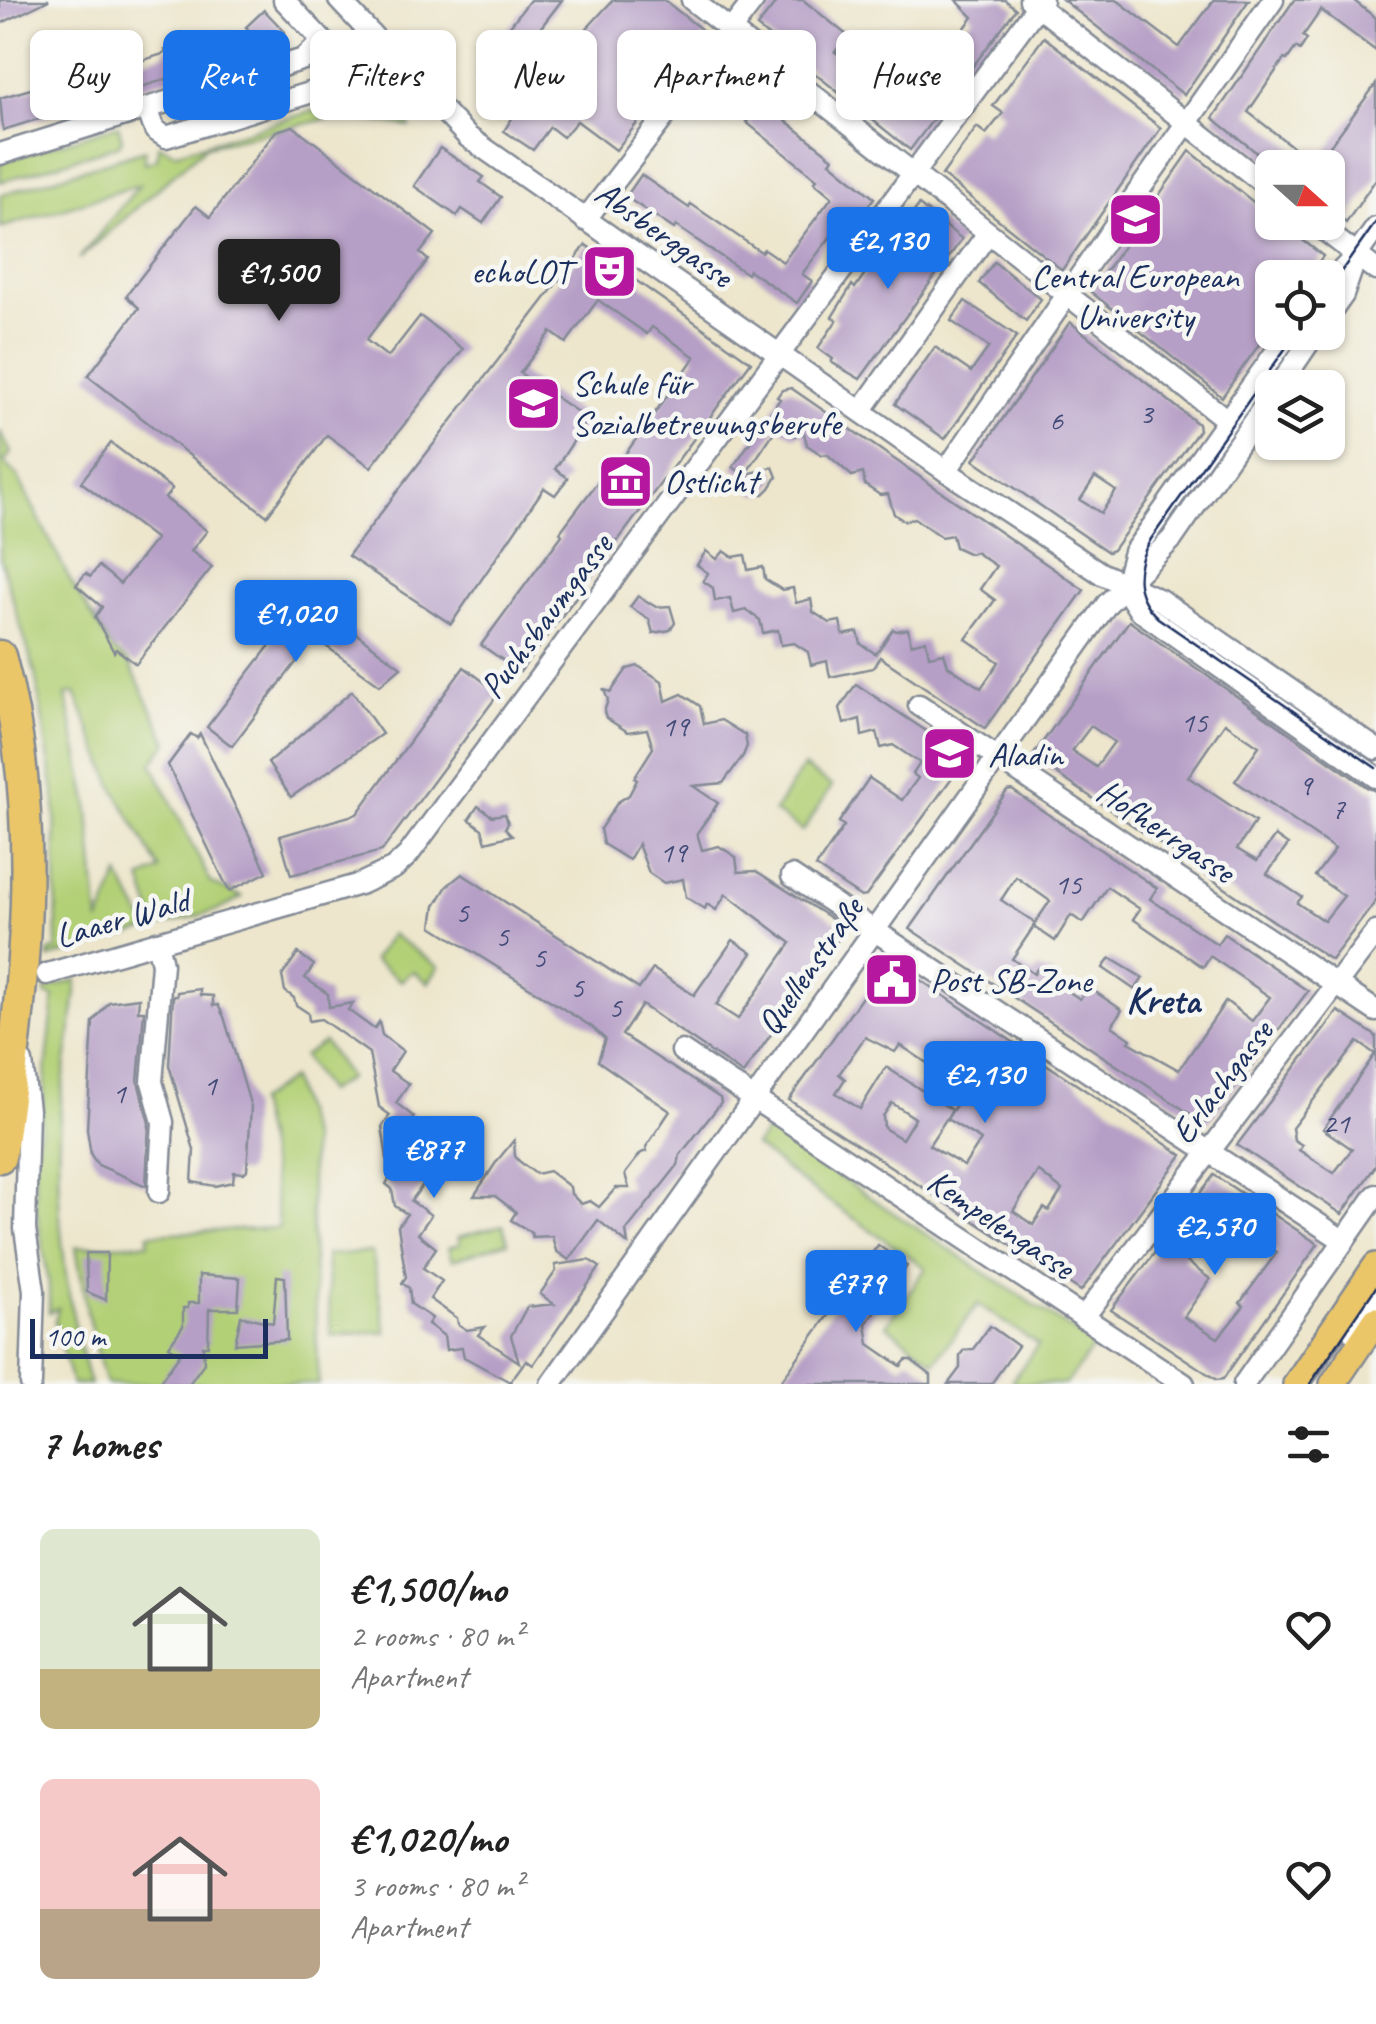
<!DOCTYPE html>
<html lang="en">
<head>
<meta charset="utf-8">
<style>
	:root { --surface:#fff; --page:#f2f2f2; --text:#222; --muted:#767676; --accent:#1a73e8 }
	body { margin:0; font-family:Caveat,sans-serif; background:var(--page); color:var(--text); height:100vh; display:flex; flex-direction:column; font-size:38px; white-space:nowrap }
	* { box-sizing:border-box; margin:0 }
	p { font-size:32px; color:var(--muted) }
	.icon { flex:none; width:55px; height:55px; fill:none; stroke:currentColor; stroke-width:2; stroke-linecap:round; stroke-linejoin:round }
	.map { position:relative; height:1384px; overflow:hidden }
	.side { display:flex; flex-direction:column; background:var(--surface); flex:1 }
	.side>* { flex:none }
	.banner { position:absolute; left:30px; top:30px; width:1318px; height:90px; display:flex; gap:20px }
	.needle { width:65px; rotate:111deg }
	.buttons { position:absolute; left:1255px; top:150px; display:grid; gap:20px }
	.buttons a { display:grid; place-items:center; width:90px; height:90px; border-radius:15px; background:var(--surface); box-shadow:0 2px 8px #0004; font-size:50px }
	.scale { position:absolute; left:30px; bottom:25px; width:238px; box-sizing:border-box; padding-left:10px; border:5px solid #1b2f5e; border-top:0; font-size:28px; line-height:35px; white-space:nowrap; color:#1b2f5e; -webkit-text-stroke:8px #f6f6f2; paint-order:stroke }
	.price { position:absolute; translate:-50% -85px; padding:0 22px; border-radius:10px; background:var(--accent); color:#fff; font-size:32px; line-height:65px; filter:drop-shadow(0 2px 5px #0008) }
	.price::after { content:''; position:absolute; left:50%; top:60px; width:30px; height:22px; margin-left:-15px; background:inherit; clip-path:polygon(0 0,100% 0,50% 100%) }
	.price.active { background:#222; color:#fff }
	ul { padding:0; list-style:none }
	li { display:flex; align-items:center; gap:30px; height:250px; padding:0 40px }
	li span { display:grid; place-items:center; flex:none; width:280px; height:200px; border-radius:15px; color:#555 }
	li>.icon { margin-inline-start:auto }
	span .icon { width:120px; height:120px; fill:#fffc; stroke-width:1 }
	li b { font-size:42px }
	h2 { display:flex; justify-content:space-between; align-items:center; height:120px; padding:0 40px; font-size:42px }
	.tag { padding:0 35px; border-radius:15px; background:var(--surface); box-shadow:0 2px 8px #0004; font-size:35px; line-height:90px }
	.tag.active { background:var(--accent); color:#fff }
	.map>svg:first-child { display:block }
	.green { fill:#b2d076; stroke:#66806a; stroke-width:2.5; fill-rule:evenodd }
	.building { fill:#b69fc6; fill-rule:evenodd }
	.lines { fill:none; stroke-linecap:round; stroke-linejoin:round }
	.minor-casing { stroke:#848a95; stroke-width:25 }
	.major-casing { stroke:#848a95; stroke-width:30 }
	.highway-casing { stroke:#848a95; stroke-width:35 }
	.minor { stroke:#fff; stroke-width:20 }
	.major { stroke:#ebc669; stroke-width:25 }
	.highway { stroke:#ebc669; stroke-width:30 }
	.tram { stroke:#1b2f5e; stroke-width:2.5 }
	.labels { text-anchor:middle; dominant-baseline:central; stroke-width:9; stroke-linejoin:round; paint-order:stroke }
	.number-label { font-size:30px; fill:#424b78 }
	.street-label { font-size:35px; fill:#1b2f5e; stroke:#f6f6f2 }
	.poi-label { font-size:35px; fill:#1b2f5e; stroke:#f6f6f2; text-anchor:start }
	.neighbourhood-label { font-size:38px; font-weight:bold; fill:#1b2f5e; stroke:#f6f6f2 }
</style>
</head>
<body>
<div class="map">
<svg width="1376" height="1384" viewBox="0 0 1376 1384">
	<rect width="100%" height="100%" fill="#f6f6f2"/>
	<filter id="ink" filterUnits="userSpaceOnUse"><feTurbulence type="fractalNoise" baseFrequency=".01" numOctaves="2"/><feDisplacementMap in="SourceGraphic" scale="20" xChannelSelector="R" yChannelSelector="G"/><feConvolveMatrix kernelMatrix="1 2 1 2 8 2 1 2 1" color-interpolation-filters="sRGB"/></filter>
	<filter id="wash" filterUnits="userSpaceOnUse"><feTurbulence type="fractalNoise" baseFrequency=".0048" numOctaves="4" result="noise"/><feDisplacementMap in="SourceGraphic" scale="40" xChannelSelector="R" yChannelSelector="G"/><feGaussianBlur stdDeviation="2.25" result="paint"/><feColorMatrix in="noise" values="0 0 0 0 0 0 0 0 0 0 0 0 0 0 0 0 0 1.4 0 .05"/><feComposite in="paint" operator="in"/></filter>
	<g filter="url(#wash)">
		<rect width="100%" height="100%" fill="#ede6cc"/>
		<g class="green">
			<path d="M359,89C381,88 394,103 410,117V127L370,120L332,118L206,146L79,259L139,185L0,228V195L145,150L144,163L157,159L159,145L175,153L362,96L354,91Z"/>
			<path d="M118,125L122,139L119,145L0,182V162Z"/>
			<path d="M0,431L11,453L4,463L17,475L73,586L114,651L128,661L168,742L152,763L211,883L242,897L218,910L49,958V951L57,950L55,798L35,673L0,558ZM75,693L114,788L160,870L141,879L153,916L143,919L119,875L99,923L88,801L66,695Z"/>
			<path d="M803,767L832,786L803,831L774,812Z"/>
			<path d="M391,934L439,967L428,983L413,971L401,981L373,960Z"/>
			<path d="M77,980C74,1020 65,1061 61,1102C53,1195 63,1295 90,1384H72L55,1322L58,1308L49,1312V1285L36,1206L34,1156L40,1128L54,997L46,995V989Z"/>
			<path d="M324,1042L349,1078L327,1092L303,1056Z"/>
			<path d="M291,1078L311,1140V1217L319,1384H106L88,1317L76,1247L148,1243L149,1234L279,1228L271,1167L257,1102Z"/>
			<path d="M767,1130L1095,1345L1066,1384H1017L1012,1381L1038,1345L978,1304L934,1362L886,1325L926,1268L808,1187L755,1146Z"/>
			<path d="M503,1225L508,1242L452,1260L448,1248L460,1244L458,1237Z"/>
			<path d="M372,1252L386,1332L331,1335L326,1255Z"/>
		</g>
		<g id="blocks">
			<g class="building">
				<path d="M0,0H49L0,24Z"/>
				<path d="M530,0H562L494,88L474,72Z"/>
				<path d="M613,0H664L707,34L616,150L577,121L563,137L550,127L533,150L504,131L521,104L512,97L555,63Z"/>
				<path d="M778,0H803L848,36L835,52L855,64L853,67L904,108L973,17L956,0H1005L1016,9L910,150L757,27Z"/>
				<path d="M1063,0H1117L1179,47L1214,0H1249L1184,95Z"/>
				<path d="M1294,0H1353L1376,18V51L1321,10L1303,36L1307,39L1300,50L1296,47L1287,60L1284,59L1248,112L1316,165L1376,84V179L1346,223L1328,208V168H1276L1213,118Z"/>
				<path d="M264,10L285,32L267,49L246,27Z"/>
				<path d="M224,33L231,59L3,130L0,98L51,83L54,92L101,78L100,74L166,53L165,50Z"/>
				<path d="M1044,37L1161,128L1062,270L942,175L977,127L986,134L1003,113L993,106Z"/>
				<path d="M726,67L765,98L762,102L833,158L830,162L874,198L858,218L850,211L802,274L812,281L797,303L749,270L747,274L676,226L674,229L626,197L641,175L689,208L691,204L761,252L764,249L783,262L832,197L814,182L817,179L746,122L749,119L710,88Z"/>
				<path d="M293,126L435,234L420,253L428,260L366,340L388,357L420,316L463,349L371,467L327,435L267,516L88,376L139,308L126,296L196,206L210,217L276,131Z"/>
				<path d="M440,148L484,177L480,182L501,197L483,223L462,209L457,216L414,186Z"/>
				<path d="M1190,151L1272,217V222H1280L1323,256L1307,278H1272V326L1222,397L1091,292Z"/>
				<path d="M919,205L962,239L860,379L831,362L833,359L818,348L837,320L832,317L852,285L855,288L895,230L898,233Z"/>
				<path d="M586,245L751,362L520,672L481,645L562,535L560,532L606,471L611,474L695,357L652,327L647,334L598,300L566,343L551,332L520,373L588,419L555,469L568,478L555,495L544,488L451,624L348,556Z"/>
				<path d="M994,262L1041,299L1026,321L979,283Z"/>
				<path d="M965,301L1017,336L945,439L895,404L935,347L971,372L989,347L951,321Z"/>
				<path d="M1070,322L1198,424L1199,430L1113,550L1108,552L974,460ZM1095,477L1116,491L1101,513L1080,500Z"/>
				<path d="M791,388L1084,590L985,728L880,657L873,668L830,677L827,661L811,665L808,652L794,643L781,645L778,630L763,633L760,620L746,610L734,613L730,598L715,601L713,588L703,581L708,573L697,565L706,551L717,559L724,551L733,557L745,555L748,570L763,567L765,579L782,590L793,588L796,603L811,599L813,612L830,623L840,621L843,635L858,632L861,644L876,654L893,629L896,631L908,629L911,644L926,640L929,656L944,653L948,666L981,688L999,662L966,639L995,600L980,589L996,566L975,552L970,554L955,547L952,535L941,537L914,518L904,521L894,514L888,494L880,495L865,485L863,473L852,476L827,454L822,455L807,445L804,433L794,436L778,426L745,475L733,467L780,399L777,397L782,390Z"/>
				<path d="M111,443L172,489L165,498L207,531L191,551L212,567L136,664L116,649L114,652L95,617L102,607L76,585L86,573L90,577L99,566L120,584L156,539L81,482Z"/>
				<path d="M773,467L777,477L770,488L764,494H754L747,474Z"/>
				<path d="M638,596L656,607L670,606L675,623L670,630L653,633L649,619L630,607Z"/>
				<path d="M307,597L401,667L380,685L312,636L314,639L232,746L207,727Z"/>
				<path d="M1129,621L1368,788L1376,791V901L1331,960L1032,757ZM1225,723L1259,746L1235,781L1335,849L1315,876L1344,896L1324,921L1297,903L1302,897L1267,874L1288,845L1275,836L1257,861L1237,849L1255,822L1188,777ZM1091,726L1114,742L1096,767L1072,751Z"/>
				<path d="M638,666L662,681L666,701L682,694L700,706L704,724L721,720L745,735L747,746L743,756L723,783L693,786L718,803L697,833L702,850L719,846L736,857L738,872L756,871L846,928L743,1074L642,1005L622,1035L720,1098L721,1103L680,1155L678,1165L626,1231L628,1244L598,1220L569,1260L556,1251L552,1236L532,1237L531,1232L511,1220L516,1212L495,1196H474L497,1161L514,1140L515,1156L519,1161L536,1174L549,1171L570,1187L571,1194L581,1204L590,1201L599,1207L616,1188H629L625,1174L641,1153L647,1151L646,1147L670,1111L598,1061L605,1039L592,1027L432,926L435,906L447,886L462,874L639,989L653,969L694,995L733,940L752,953L716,1005L738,1019L791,943L726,894L716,910L707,904L705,909L686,897L683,879L664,883L649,873L638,844L629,860L603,844L600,829L618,802L629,795L637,780L634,778L653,748L647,729L628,732L606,718L604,712L608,700L604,690L611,692L627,669Z"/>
				<path d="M464,667L499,693L382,851L291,875L280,836L357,814Z"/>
				<path d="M856,684L962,755L964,761L866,896L861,897L816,867L844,826L839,822L869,778L902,800L918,778L913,774L920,763L893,745L881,748L877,732L862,736L860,719L844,724L840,708Z"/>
				<path d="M352,691L382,734L291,797L268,763Z"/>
				<path d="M191,734L197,738L200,734L267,872L229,891L168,765Z"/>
				<path d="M1012,790L1157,888L1150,899L1217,944L1224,934L1308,991L1209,1122L1204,1123L910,929L1007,791ZM1016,877L1050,901L1033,926L1055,941L1071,915L1083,923L1107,887L1140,909L1133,919L1203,967L1210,956L1270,997L1252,1021L1226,1001L1179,1070L1129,1042L1131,1039L1112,1026L1122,1010L1088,987L1080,999L1057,984L1052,974L1037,969L1034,974L1012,959L1036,923L1001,900Z"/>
				<path d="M478,806L492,816L505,814L508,823L505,828L512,835L486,842L482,829L469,819Z"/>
				<path d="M298,953L314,965L305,978L328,994L329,1007L353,1003L348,1010L374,1029L379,1022L382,1035L403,1051L390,1071L409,1084L396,1103L414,1117L400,1135L420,1149L407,1169L425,1182L411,1201L431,1215L418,1234L436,1248L423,1268L442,1281L430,1299L457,1318L458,1324L467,1330L485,1327L478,1335L519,1362L511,1336L527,1307L554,1304L540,1294L556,1271L555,1265L589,1260L600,1267L533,1365L526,1360L510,1382L464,1357L462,1348L446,1350L444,1336L428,1324L432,1318L411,1304L409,1288L402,1283L406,1277L398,1226L407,1214L395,1206L392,1189L386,1184L390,1177L382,1127L390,1115L379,1107L369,1053L321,1019L309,1021L308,1013L296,1005L294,998L285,991L282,976Z"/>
				<path d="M1110,958L1143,978L1135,990L1103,968Z"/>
				<path d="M889,959L1182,1155L1081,1291L789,1100ZM865,1037L895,1052L900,1045L966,1089L947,1119L981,1140L964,1166L929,1145L952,1110L886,1067L860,1109L836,1093L845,1079L839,1074ZM892,1103L915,1118L902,1139L884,1128L883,1116ZM1038,1171L1062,1190L1049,1211L1044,1208L1033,1225L1013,1211Z"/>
				<path d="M200,989V995L213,996V1006L218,1005L224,1017L251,1107L247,1170L244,1173L234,1172L233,1182L215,1186L192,1182L194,1150L169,1065L173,996H177V992Z"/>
				<path d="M139,998L138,1011H144L138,1082L149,1123L146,1186L98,1165L91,1155L87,1129L93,1022L109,1002Z"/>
				<path d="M1338,1011L1376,1036V1165L1342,1214L1237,1145ZM1358,1042L1375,1054L1323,1129L1352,1149L1334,1173L1299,1150L1302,1145L1294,1140L1292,1128Z"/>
				<path d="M1214,1175L1318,1244L1223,1379L1217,1380L1111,1310ZM1216,1218L1233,1228L1236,1224L1277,1252L1240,1303L1244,1306L1218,1338L1184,1317L1210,1279L1183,1259Z"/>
				<path d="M878,1245L907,1266L892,1288L888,1304L876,1309L866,1324L869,1344L901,1366L906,1360H911L931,1375V1384H779Z"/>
				<path d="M86,1253H107L106,1300L87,1292Z"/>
				<path d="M199,1275L240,1278L238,1309H209L208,1346H203L204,1363L189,1384H158L180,1354L169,1346L183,1326V1308H188V1303H199Z"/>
				<path d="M277,1276L285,1277L287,1340L235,1344L241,1316L273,1323Z"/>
				<path d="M990,1326L1018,1346L991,1384H948L960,1368V1355L964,1350L973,1349Z"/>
			</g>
		</g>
	</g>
	<g filter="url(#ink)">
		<use href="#blocks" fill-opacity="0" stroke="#848a95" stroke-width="2.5"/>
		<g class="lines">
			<defs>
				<g id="minor">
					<path d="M284,0L335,54L359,68L367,61"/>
					<path d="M339,0L468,137L946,471L1102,574L1160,600L1376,749"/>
					<path d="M692,0L1227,420"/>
					<path d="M1030,0L1272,190"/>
					<path d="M147,108L155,130L166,137L348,81L359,68"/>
					<path d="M0,154L304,59L323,41"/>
					<path d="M1126,209L1273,0"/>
					<path d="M585,220L754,0"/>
					<path d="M1314,222L1376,270"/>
					<path d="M1328,284L1356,256L1376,228"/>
					<path d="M1328,316L1343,295L1354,263"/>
					<path d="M1278,388L1316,332"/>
					<path d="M861,411L988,233"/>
					<path d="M946,471L1122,215"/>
					<path d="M1125,585L1134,552L1290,332"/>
					<path d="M1124,587L1139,610L1376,777"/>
					<path d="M919,705L1376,1011"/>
					<path d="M792,876L1344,1241"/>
					<path d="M157,942L162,964L152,1082L163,1122L159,1192"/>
					<path d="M47,974L360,884L394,868L408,855L1042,0"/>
					<path d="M682,1051L1184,1384"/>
					<path d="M22,1062L28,1110L25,1229L34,1291L31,1384"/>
					<path d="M1083,1318L1376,932"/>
					<path d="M1354,1333L1376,1299"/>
					<path d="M551,1384L1107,604L1172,539L1272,395"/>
					<path d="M1244,1384L1376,1195"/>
				</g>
				<g id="major">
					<path d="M1296,1384L1376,1266"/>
					<path d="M1333,1384L1376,1320"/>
				</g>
				<path id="highway" d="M0,656C46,821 23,990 0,1157"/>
			</defs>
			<use href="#minor" class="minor-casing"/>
			<use href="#major" class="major-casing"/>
			<use href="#highway" class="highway-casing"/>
			<use href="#minor" class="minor"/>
			<use href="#major" class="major"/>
			<use href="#highway" class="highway"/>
			<g class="tram">
				<path d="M1328,290L1376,222"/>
				<path d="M1297,332L1151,539C1134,567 1133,595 1158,618L1376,768"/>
				<path d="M1310,1384L1376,1287"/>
			</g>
		</g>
	</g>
	<defs>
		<symbol id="university-square" viewBox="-11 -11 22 22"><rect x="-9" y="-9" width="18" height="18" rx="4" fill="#b5179e" stroke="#f6f6f2"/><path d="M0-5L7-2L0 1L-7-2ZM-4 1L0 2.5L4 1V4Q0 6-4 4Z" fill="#fff"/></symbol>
		<symbol id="theatre-square" viewBox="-11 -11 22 22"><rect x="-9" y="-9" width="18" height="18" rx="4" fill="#b5179e" stroke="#f6f6f2"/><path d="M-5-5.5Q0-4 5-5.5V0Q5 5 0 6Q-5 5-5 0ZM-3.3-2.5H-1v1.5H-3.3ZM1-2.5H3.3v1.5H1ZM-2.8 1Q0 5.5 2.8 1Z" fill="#fff"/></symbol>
		<symbol id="school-square" viewBox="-11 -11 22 22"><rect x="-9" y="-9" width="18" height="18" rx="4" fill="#b5179e" stroke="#f6f6f2"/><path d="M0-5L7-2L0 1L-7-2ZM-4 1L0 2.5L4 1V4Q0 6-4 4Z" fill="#fff"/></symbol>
		<symbol id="museum-square" viewBox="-11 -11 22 22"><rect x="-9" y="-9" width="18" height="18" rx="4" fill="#b5179e" stroke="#f6f6f2"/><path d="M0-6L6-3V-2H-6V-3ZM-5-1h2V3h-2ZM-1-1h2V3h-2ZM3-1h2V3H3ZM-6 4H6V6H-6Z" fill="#fff"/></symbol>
		<symbol id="civic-square" viewBox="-11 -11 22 22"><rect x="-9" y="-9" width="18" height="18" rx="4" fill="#b5179e" stroke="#f6f6f2"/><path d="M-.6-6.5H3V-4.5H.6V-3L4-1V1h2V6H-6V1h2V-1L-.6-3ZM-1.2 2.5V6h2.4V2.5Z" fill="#fff"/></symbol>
	</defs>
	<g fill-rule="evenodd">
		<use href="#university-square" x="1104" y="188" width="63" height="63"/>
		<use href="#theatre-square" x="578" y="240" width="63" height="63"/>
		<use href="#school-square" x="502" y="372" width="63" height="63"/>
		<use href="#museum-square" x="594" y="450" width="63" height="63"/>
		<use href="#school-square" x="918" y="722" width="63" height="63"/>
		<use href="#civic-square" x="860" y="948" width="63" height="63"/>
	</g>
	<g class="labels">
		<g class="number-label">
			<text x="1146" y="413">3</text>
			<text x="1056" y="420">6</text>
			<text x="1194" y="722">15</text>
			<text x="675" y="726">19</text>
			<text x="1305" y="785">9</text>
			<text x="1338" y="808">7</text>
			<text x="673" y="852">19</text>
			<text x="1068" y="884">15</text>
			<text x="462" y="912">5</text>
			<text x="502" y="936">5</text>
			<text x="539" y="957">5</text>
			<text x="577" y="987">5</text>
			<text x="615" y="1007">5</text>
			<text x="210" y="1085">1</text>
			<text x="119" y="1093">1</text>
			<text x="1336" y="1123">21</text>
		</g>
		<g class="street-label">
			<text transform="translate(664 234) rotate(35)">Absberggasse</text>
			<text transform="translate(546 616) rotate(-53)">Puchsbaumgasse</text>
			<text transform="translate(1166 831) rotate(34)">Hofherrgasse</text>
			<text transform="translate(122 918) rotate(-16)">Laaer Wald</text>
			<text transform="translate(810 966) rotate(-55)">Quellenstraße</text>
			<text transform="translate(1222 1082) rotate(-53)">Erlachgasse</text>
			<text transform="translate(1001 1224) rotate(34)">Kempelengasse</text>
		</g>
		<g class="poi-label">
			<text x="570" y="271" text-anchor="end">echoLOT</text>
			<text x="1135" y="276" text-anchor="middle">Central European<tspan x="1135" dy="40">University</tspan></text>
			<text x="572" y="383">Schule für<tspan x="572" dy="40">Sozialbetreuungsberufe</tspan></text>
			<text x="664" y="481">Ostlicht</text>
			<text x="988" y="754">Aladin</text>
			<text x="930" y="980">Post SB-Zone</text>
		</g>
		<g class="neighbourhood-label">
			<text x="1163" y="1000">Kreta</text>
		</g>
	</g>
</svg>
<div class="buttons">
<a><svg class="needle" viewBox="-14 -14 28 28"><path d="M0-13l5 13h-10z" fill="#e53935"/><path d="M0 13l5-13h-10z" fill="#767676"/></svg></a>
<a><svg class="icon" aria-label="locate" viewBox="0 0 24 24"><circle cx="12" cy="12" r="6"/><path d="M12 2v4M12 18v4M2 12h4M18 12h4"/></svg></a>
<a><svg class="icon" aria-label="layers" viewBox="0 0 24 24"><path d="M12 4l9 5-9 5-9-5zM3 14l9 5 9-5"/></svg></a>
</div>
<div class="scale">100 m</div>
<b class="price" style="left:888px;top:292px">€2,130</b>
<b class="price active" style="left:279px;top:324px">€1,500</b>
<b class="price" style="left:296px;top:665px">€1,020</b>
<b class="price" style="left:985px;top:1126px">€2,130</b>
<b class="price" style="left:434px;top:1201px">€877</b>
<b class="price" style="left:1215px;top:1278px">€2,570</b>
<b class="price" style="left:856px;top:1335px">€779</b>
<div class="banner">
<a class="tag">Buy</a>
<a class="tag active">Rent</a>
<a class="tag">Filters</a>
<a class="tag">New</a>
<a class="tag">Apartment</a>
<a class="tag">House</a>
</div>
</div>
<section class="side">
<h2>7 homes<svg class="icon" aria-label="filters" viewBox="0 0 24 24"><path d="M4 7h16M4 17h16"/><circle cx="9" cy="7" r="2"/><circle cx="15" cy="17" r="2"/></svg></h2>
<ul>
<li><span style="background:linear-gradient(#dfe7d0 70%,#c2b280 0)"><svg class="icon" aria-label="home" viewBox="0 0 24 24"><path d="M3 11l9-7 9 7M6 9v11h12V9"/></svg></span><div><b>€1,500/mo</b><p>2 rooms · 80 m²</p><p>Apartment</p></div><svg class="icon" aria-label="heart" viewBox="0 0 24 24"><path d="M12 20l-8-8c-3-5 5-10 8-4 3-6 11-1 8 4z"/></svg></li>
<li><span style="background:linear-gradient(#f6c9c9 65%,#b9a48a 0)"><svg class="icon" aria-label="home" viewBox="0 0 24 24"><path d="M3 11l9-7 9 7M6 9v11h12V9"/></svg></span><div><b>€1,020/mo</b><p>3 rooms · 80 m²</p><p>Apartment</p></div><svg class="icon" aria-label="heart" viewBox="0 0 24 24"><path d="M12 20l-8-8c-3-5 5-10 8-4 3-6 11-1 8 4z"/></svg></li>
</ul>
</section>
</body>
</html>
